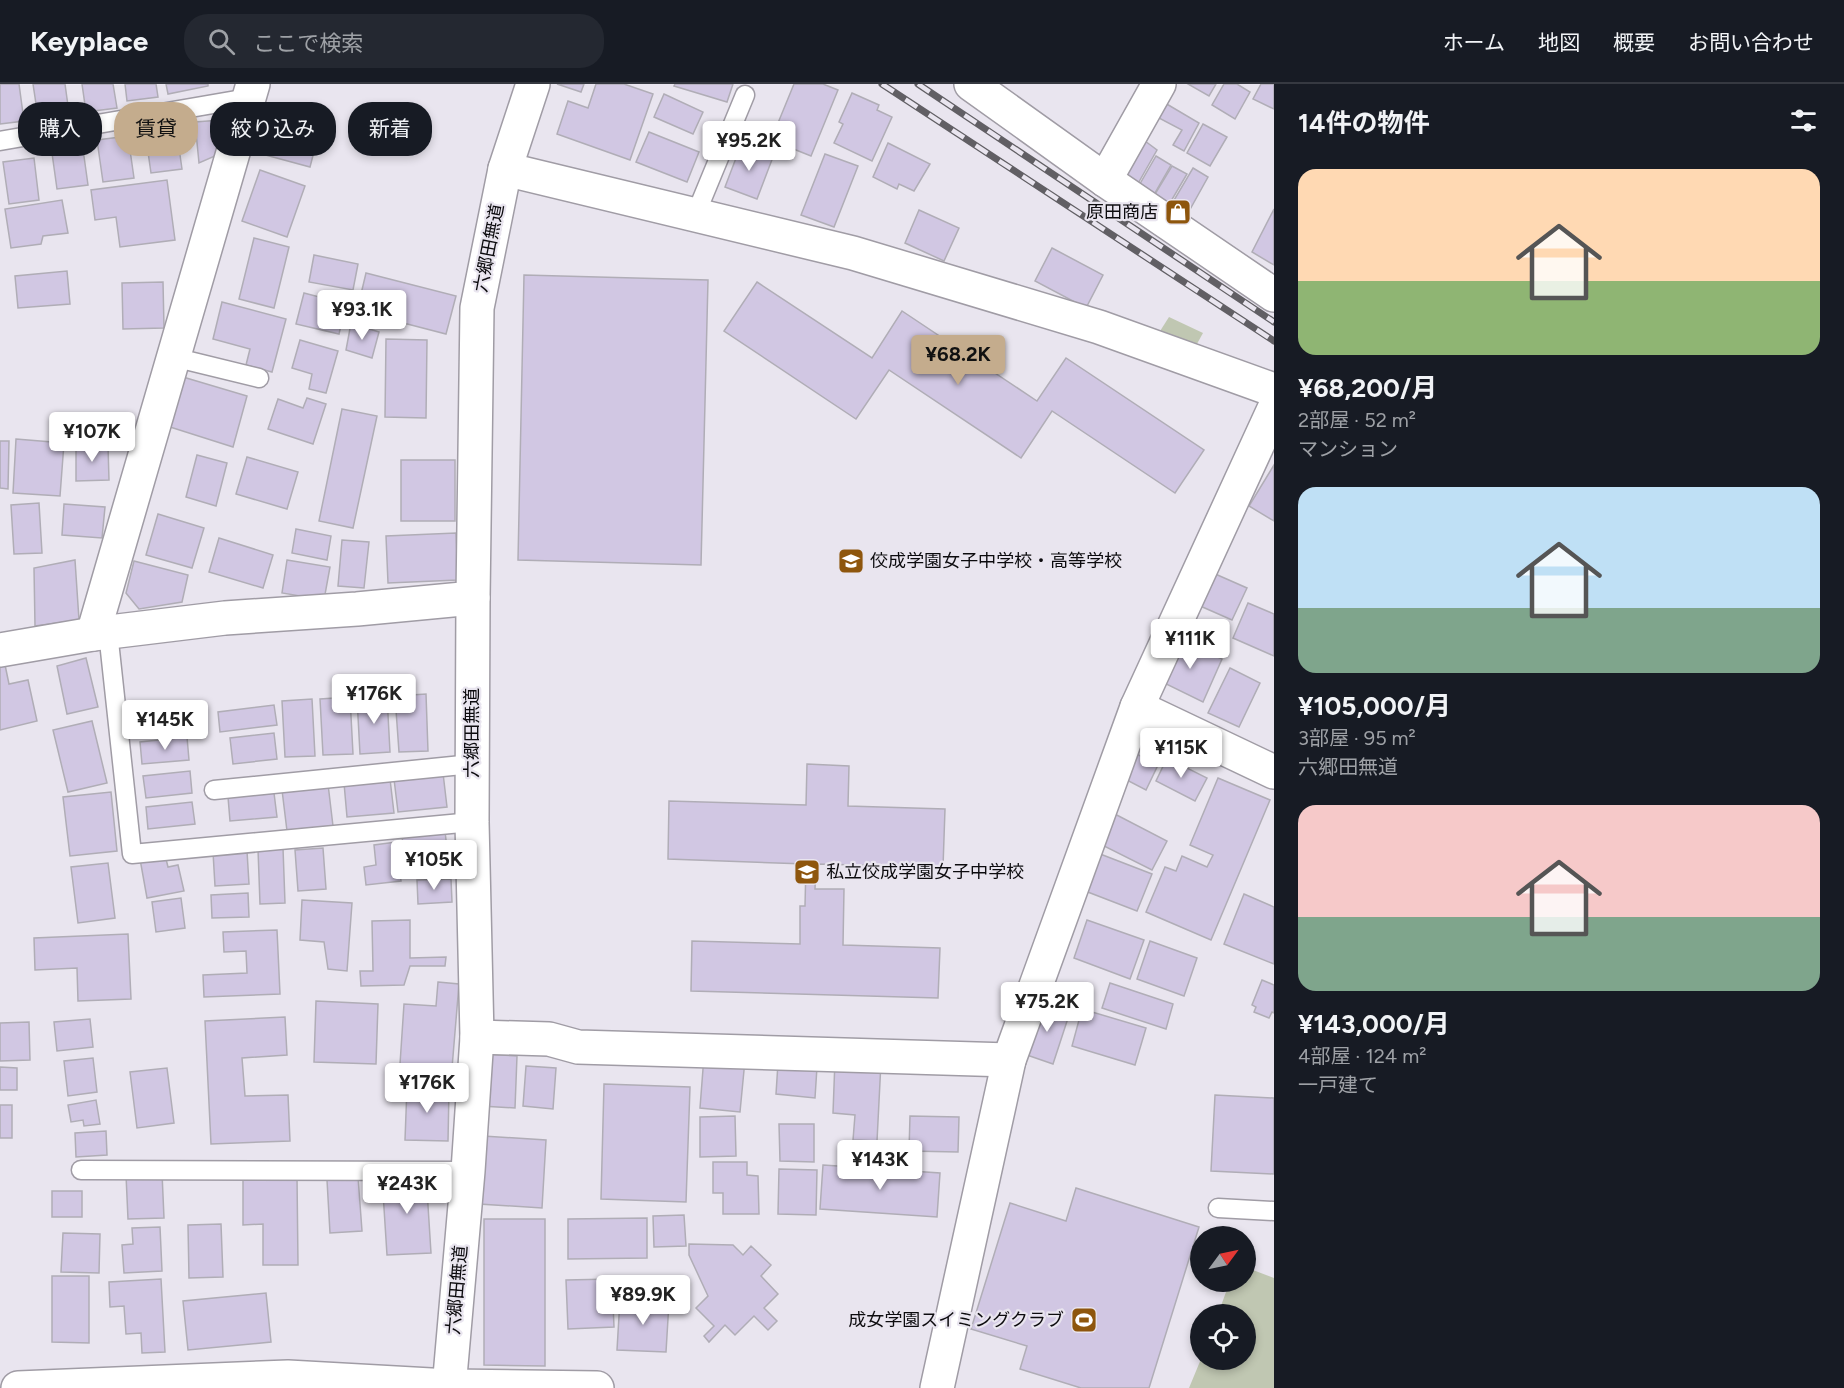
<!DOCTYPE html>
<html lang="ja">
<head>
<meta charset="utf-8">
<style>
	:root { --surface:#171b24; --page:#242831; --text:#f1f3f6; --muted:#9ea1a6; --line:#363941; --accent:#c4ac8d }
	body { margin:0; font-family:Figtree,"Noto Sans JP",sans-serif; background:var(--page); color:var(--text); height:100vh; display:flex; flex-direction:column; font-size:22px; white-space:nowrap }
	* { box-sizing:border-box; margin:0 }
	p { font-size:20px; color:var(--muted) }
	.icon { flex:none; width:33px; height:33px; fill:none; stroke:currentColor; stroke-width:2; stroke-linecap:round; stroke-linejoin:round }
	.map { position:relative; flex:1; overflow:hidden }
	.side { display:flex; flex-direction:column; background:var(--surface); width:570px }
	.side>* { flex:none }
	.hud { position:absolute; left:18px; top:18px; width:570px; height:54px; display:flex; gap:12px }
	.needle { width:39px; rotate:57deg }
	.controls { position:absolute; left:1190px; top:1142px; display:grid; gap:12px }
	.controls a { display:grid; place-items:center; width:66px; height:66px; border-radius:50%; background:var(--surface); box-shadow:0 3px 9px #0003; font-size:30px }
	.price { position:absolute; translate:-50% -51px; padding:0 14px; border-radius:6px; background:#fff; color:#222; font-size:20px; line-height:39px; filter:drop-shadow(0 2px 3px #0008) }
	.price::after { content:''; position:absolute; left:50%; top:36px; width:18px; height:14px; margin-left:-9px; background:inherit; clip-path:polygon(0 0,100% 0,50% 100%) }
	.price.selected { background:var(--accent); color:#111 }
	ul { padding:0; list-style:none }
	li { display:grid; align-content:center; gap:12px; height:318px; padding:0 24px }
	li span { display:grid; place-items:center; height:186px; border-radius:18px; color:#555 }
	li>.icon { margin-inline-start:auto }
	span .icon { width:108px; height:108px; fill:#fffc; stroke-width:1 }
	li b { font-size:26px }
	h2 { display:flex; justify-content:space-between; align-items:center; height:72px; padding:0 24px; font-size:26px }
	.pill { padding:0 21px; border-radius:24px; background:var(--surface); box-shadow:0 3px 9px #0003; font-size:21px; line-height:54px }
	.pill.selected { background:var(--accent); color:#111 }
	header { display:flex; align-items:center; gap:36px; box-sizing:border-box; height:84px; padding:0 30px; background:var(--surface); border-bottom:2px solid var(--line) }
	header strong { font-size:28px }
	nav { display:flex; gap:33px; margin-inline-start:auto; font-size:21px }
	.search { width:420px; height:54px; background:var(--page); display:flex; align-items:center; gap:15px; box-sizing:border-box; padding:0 21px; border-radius:24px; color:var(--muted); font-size:22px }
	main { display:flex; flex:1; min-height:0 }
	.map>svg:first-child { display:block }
	.green { fill:#c0c7b2 }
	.building { fill:#d1c7e3; stroke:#b0adb6; stroke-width:1.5 }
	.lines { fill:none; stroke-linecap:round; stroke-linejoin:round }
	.lane-casing { stroke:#a09ca5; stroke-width:21 }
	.street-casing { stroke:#a09ca5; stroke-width:36 }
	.secondary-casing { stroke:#a09ca5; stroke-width:36 }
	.lane { stroke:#fff; stroke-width:18 }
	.street { stroke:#fff; stroke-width:33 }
	.secondary { stroke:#fff; stroke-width:33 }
	.rail-casing { stroke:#615f64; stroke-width:7 }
	.rail { stroke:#e9e5ef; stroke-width:4.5; stroke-dasharray:14; stroke-linecap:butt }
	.labels { text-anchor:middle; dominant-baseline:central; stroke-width:4.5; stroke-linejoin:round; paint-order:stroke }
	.poi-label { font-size:18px; fill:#0c0b0e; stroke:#e9e5ef; text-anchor:end }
	.street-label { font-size:18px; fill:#0c0b0e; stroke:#e9e5ef }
</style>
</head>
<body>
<header>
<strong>Keyplace</strong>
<div class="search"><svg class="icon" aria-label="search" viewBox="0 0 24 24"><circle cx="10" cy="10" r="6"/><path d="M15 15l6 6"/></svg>ここで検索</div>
<nav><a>ホーム</a><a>地図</a><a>概要</a><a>お問い合わせ</a></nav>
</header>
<main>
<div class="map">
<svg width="1274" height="1304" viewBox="0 0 1274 1304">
	<rect width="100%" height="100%" fill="#e9e5ef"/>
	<g class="green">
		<path d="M1169,233L1203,249L1193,267L1155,255Z"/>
		<path d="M1245,1183L1274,1194V1304H1189L1201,1275H1245V1230H1218L1230,1197H1245Z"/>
	</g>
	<g class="building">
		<path d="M0,0H19L24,37L0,40Z"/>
		<path d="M33,0H65L69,29L38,33Z"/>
		<path d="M82,0H113L117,24L86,28Z"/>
		<path d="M125,0H156L158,13L127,17Z"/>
		<path d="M166,0H208V2L168,10Z"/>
		<path d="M557,0H584L581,8Z"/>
		<path d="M596,0H624L653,10L630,76L557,50L568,17L588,24Z"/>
		<path d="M675,0H733L727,18L674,2Z"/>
		<path d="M794,0H823L838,6L811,72L771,56Z"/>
		<path d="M1188,0H1216L1209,12Z"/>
		<path d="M1224,0H1237L1250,8L1235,35L1212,21Z"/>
		<path d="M1261,0H1274V25L1253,15Z"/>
		<path d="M852,9L879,21L877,26L892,33L872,77L834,59L843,40L839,38Z"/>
		<path d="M664,10L703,28L693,50L654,33Z"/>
		<path d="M1165,19L1199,39L1184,67L1173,61L1182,46L1157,33Z"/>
		<path d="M221,36L224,68L199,79L195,38Z"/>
		<path d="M1203,40L1227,53L1210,82L1187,69Z"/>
		<path d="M176,43L182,85L151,89L145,47Z"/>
		<path d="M276,46L317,56L310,83L258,69L260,60L272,63Z"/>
		<path d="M649,48L699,68L687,98L636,78Z"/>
		<path d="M128,52L134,94L103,98L97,56Z"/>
		<path d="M1145,57L1157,66L1136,103L1129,98L1128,86Z"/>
		<path d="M82,58L88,101L57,105L51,62Z"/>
		<path d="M888,59L930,80L914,107L899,100L897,105L873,93Z"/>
		<path d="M741,61L773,73L757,115L725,103Z"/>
		<path d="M825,70L858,82L834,143L801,131Z"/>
		<path d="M1156,72L1171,81L1152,114L1137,105Z"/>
		<path d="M34,74L39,116L9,120L3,78Z"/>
		<path d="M1172,82L1187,90L1167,124L1152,115Z"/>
		<path d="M1193,84L1208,93L1183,138L1167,128Z"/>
		<path d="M260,86L305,102L287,153L242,137Z"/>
		<path d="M167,96L175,156L120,163L116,133L95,136L91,106Z"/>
		<path d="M62,116L68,149L43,152L41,160L11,164L5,125Z"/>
		<path d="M1274,125V181L1252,168Z"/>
		<path d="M919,126L959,144L944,177L905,159Z"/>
		<path d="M254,154L289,163L274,224L239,215Z"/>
		<path d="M1052,164L1103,191L1086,224L1035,197Z"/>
		<path d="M314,171L358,180L353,206L309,198Z"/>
		<path d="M67,187L70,220L18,224L15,192Z"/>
		<path d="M366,189L456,212L446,250L357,227Z"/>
		<path d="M524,191L708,196L701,481L518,476Z"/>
		<path d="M163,198L164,244L123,245L122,199Z"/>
		<path d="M757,198L872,274L902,227L1037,317L1066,274L1204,366L1175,409L1052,327L1021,374L889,286L856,335L724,247Z"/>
		<path d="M304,209L346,220L339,250L296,240Z"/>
		<path d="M222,218L286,235L272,288L246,281L250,265L213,255Z"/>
		<path d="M351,239L379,248L372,274L346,266Z"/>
		<path d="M386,255L427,256L426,334L385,333Z"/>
		<path d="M300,256L338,267L326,309L309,305L312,290L292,284Z"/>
		<path d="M183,293L247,312L233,363L170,343Z"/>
		<path d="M307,314L326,320L313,360L268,345L278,315L303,324Z"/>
		<path d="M342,325L377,332L353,444L319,437Z"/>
		<path d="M16,355L64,359L60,412L13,409Z"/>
		<path d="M0,357H9L8,405L0,404Z"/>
		<path d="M76,362H108L109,396L76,397Z"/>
		<path d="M197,371L227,379L216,422L186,413Z"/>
		<path d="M247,373L298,388L287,425L236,410Z"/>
		<rect x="401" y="376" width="54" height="61"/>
		<path d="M1274,381V437L1249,422Z"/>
		<path d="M39,419L42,469L14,470L11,421Z"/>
		<path d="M64,420L105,423L102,454L62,451Z"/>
		<path d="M158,430L204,444L192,484L146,471Z"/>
		<path d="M296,445L331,452L327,476L292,469Z"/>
		<path d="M456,449L458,496L388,499L386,452Z"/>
		<path d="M219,454L273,471L263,504L209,488Z"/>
		<path d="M342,456L369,458L364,504L338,502Z"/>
		<path d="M75,476L79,536L35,542L34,484Z"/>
		<path d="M287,476L330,483L324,516L282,509Z"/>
		<path d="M134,477L188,491L182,518L139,525L126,509Z"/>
		<path d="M1213,489L1247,504L1232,536L1198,521Z"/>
		<path d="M1248,519L1274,530V572L1233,554Z"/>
		<path d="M1177,554L1222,575L1203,618L1158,596Z"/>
		<path d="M86,574L98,623L67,630L57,582Z"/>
		<path d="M4,576L9,600L28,596L37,637L0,646V577Z"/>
		<path d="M1230,584L1260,599L1239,643L1208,629Z"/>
		<path d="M426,610L428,667L399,668L395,612Z"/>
		<path d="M387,612L390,668L360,670L357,614Z"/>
		<path d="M350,613L353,670L323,671L320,615Z"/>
		<path d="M312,615L315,672L285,673L282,617Z"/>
		<path d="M274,621L277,641L220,648L218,628Z"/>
		<path d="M183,626L185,649L139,653L136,631Z"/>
		<path d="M92,637L107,699L68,708L53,646Z"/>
		<path d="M274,649L277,675L233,680L230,654Z"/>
		<path d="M187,653L189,676L142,680L140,658Z"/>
		<path d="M1129,666L1158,681L1146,706L1117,691Z"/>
		<path d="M1167,674L1207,694L1195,717L1156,697Z"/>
		<path d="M807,680L849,682L848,722L945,725L943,783L816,780L815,805H844L843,861L940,864L938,914L691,907L692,857L800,860V822H805L806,780L668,775L669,717L806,721Z"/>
		<path d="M190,687L192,709L146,714L143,692Z"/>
		<path d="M443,689L447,723L398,728L394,695Z"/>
		<path d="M1218,694L1270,716L1211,856L1146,828L1165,783L1176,787L1182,772L1207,783L1213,771L1190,761Z"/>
		<path d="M390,695L394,729L347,733L344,699Z"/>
		<path d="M328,700L333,742L287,747L282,706Z"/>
		<path d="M111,708L117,767L70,772L63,713Z"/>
		<path d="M274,709L277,733L230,737L228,713Z"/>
		<path d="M192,718L195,740L148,745L146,723Z"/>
		<path d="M1109,727L1167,757L1152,786L1094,757Z"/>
		<path d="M445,747L449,783L405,787L402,751Z"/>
		<path d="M396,758L401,797L366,801L364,783L376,781L374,761Z"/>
		<path d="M283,764L285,819L260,820L258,765Z"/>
		<path d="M323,764L326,805L298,807L295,766Z"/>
		<path d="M247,767L249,800L215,802L213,768Z"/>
		<path d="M1095,768L1152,790L1137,827L1080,805Z"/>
		<path d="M165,771L168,783L178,781L184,807L147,814L140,775Z"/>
		<path d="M108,779L115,834L78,839L71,783Z"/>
		<path d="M451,795L452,818L418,820L417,796Z"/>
		<path d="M248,809L249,833L212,834L211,811Z"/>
		<path d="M1244,810L1274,823V880L1224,860Z"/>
		<path d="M181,814L185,844L156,848L152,818Z"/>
		<path d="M302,816L352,819L347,887L328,885L324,858L300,856Z"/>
		<path d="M410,836V874L446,873L445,882H410L404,901L361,902L360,887H373L372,837Z"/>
		<path d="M1087,836L1144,856L1130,895L1074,874Z"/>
		<path d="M277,846L280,910L204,913L203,891L247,889L246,867L224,868L223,848Z"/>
		<path d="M128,850L131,915L78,917L77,884L35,886L34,854Z"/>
		<path d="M1150,857L1197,874L1184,912L1137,895Z"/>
		<path d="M1262,896L1274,901V929L1272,928L1269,934L1254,928L1256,923L1252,921Z"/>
		<path d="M438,898L459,900L452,984L400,980L404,920L436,922Z"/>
		<path d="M1110,899L1173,920L1166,945L1102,924Z"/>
		<path d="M316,917L378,920L376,980L314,978Z"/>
		<path d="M1042,918L1070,928L1053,980L1024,970Z"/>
		<path d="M1082,925L1146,944L1135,981L1072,962Z"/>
		<path d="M285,933L287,971L242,974L245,1012L288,1011L290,1057L211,1060L205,937Z"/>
		<path d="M90,935L93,963L57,967L54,938Z"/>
		<path d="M29,938L30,976L0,977V939Z"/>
		<path d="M484,970L517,972L515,1024L481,1022Z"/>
		<path d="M704,972L745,976L740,1028L700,1024Z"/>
		<path d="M93,974L97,1008L68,1012L64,977Z"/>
		<path d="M835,976L881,978L877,1057L853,1056L855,1031L833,1029Z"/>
		<path d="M778,979L817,983L815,1014L776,1010Z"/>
		<path d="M526,982L556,984L553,1025L523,1022Z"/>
		<path d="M0,983L17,984V1006H0Z"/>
		<path d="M167,984L174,1039L137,1044L130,988Z"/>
		<path d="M604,1000L690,1003L686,1118L601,1115Z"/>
		<path d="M407,1003L449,1005L448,1057L405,1056Z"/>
		<path d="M1215,1011L1274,1014V1090L1211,1087Z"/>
		<path d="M96,1016L100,1040L84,1042L83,1036L71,1038L68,1021Z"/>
		<rect x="0" y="1021" width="12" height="33"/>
		<path d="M735,1032L736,1072L700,1073V1033Z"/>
		<path d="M910,1032L959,1033L958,1068L909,1067Z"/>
		<path d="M779,1040H814V1078L780,1077Z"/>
		<path d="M106,1047L107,1071L76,1073L75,1049Z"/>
		<path d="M483,1052L546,1056L542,1124L479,1120Z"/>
		<path d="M713,1078H747V1091L758,1092L759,1130H723V1109H713Z"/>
		<path d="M823,1081L940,1089L937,1133L820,1125Z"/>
		<path d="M779,1085L817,1086L816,1131L778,1130Z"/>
		<path d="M162,1089L164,1134L128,1135L126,1091Z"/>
		<path d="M426,1090L431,1169L387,1171L382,1093Z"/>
		<path d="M243,1092H297L298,1181H263V1140L243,1141Z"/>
		<path d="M358,1093L362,1147L330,1149L327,1096Z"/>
		<path d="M1076,1104L1199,1143L1149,1304H1081L1020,1285L1027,1262L971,1245L1010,1119L1066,1137Z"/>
		<rect x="52" y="1107" width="30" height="26"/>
		<path d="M684,1131L686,1162L654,1163L653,1132Z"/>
		<path d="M647,1134V1174L568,1175V1135Z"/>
		<path d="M484,1135H545V1282L484,1281Z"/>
		<path d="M221,1140L223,1193L189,1194L188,1141Z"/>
		<path d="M160,1143L162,1187L124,1189L122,1161L133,1160L132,1144Z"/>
		<path d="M63,1149L100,1150L99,1189L61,1188Z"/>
		<path d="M689,1160L733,1161L743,1171L751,1162L771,1181L761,1192L778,1210L764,1224L777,1237L768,1246L754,1232L735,1251L725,1241L709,1258L704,1252L714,1242L696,1224L708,1212L689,1171Z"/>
		<path d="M52,1192H89V1259L52,1258Z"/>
		<path d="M161,1195L165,1268L142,1269L141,1249L126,1250L124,1222L110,1223L109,1198Z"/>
		<path d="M612,1195L614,1243L568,1245L566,1196Z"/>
		<path d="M266,1209L271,1258L188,1266L183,1217Z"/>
		<path d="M620,1215L669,1218L666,1268L617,1266Z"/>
	</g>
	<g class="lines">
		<defs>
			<g id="lane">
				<path d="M0,57L248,14"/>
				<path d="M695,132L745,11"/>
				<path d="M173,273L259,294"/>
				<path d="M108,548L132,770L472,738"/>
				<path d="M214,706L472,680"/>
				<path d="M81,1086L468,1087"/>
				<path d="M1218,1124L1274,1127"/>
			</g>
			<g id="street">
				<path d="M971,0L1105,96L1274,211"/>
				<path d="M505,85L853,169L1099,243L1274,306"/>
				<path d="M1105,96L1159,0"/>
				<path d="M93,550L253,0"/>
				<path d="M0,566L93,550L225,534L357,525L473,514"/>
				<path d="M1137,623L1274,688"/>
				<path d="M477,953L549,955L578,963L1009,976"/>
				<path d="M18,1304L288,1293L449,1302"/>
				<path d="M937,1304L1009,976L1137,623L1274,325"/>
			</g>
			<g id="secondary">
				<path d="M449,1302L597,1304"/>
				<path d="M449,1304L468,1087L477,953L472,738L473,514L477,224L505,85L533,0"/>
			</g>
		</defs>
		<use href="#lane" class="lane-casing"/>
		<use href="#street" class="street-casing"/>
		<use href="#secondary" class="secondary-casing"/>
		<use href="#lane" class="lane"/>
		<use href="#street" class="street"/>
		<use href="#secondary" class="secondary"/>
		<defs>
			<g id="rail">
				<path d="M882,0L1274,257"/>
				<path d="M918,0L1274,238"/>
			</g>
		</defs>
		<use href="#rail" class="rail-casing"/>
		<use href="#rail" class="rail"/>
	</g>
	<defs>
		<symbol id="shop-square" viewBox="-11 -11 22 22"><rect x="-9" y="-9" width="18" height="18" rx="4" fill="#8e560d" stroke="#e9e5ef"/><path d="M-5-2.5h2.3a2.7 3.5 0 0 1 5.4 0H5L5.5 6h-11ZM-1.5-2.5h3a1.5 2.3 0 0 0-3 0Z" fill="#fff"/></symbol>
		<symbol id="school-square" viewBox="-11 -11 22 22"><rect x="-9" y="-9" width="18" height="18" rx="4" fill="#8e560d" stroke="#e9e5ef"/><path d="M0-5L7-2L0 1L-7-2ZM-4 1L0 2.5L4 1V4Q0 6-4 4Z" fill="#fff"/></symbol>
		<symbol id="stadium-square" viewBox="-11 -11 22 22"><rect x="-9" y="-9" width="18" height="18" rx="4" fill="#8e560d" stroke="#e9e5ef"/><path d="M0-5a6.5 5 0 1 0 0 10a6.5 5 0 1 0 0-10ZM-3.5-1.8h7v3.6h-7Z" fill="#fff"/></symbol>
	</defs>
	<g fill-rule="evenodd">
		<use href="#shop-square" x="1163" y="113" width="30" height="30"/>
		<use href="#school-square" x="836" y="462" width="30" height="30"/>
		<use href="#school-square" x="792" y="773" width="30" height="30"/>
		<use href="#stadium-square" x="1069" y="1221" width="30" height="30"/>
	</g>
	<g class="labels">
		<g class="poi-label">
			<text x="1158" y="128">原田商店</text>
			<text x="870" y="477" text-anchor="start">佼成学園女子中学校・高等学校</text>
			<text x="826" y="788" text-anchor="start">私立佼成学園女子中学校</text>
			<text x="1064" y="1236">成女学園スイミングクラブ</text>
		</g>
		<g class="street-label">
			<text transform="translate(489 164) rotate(-79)">六郷田無道</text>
			<text transform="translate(472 649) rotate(-90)">六郷田無道</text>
			<text transform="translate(457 1206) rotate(-85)">六郷田無道</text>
		</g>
	</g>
</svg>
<div class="controls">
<a><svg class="needle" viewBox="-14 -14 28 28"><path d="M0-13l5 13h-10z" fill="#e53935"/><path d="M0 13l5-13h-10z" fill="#9ea1a6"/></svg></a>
<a><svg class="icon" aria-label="locate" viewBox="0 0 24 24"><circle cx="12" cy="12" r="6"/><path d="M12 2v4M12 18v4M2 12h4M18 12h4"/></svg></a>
</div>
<b class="price" style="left:749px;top:88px">¥95.2K</b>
<b class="price" style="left:362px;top:257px">¥93.1K</b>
<b class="price selected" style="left:958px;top:302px">¥68.2K</b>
<b class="price" style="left:92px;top:379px">¥107K</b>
<b class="price" style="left:1190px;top:586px">¥111K</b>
<b class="price" style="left:374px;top:641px">¥176K</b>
<b class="price" style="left:165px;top:667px">¥145K</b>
<b class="price" style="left:1181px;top:695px">¥115K</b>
<b class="price" style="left:434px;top:807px">¥105K</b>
<b class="price" style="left:1047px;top:949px">¥75.2K</b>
<b class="price" style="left:427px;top:1030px">¥176K</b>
<b class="price" style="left:880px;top:1107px">¥143K</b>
<b class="price" style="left:407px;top:1131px">¥243K</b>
<b class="price" style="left:643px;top:1242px">¥89.9K</b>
<div class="hud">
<a class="pill">購入</a>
<a class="pill selected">賃貸</a>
<a class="pill">絞り込み</a>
<a class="pill">新着</a>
</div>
</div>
<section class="side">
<h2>14件の物件<svg class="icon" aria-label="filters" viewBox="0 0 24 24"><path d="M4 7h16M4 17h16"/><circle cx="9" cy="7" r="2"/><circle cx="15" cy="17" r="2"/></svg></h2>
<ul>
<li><span style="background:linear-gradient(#ffd9b3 60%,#8fb573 0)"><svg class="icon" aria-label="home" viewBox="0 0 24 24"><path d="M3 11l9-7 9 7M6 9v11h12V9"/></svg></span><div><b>¥68,200/月</b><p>2部屋 · 52 m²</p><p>マンション</p></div></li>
<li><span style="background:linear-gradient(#bfe0f5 65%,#7fa58c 0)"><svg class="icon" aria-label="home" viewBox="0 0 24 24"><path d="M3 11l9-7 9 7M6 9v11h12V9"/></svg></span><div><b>¥105,000/月</b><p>3部屋 · 95 m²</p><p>六郷田無道</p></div></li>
<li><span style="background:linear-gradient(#f6c9c9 60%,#7fa58c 0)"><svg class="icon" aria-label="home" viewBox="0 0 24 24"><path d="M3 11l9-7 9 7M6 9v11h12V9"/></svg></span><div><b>¥143,000/月</b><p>4部屋 · 124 m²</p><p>一戸建て</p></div></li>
</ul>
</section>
</main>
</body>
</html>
